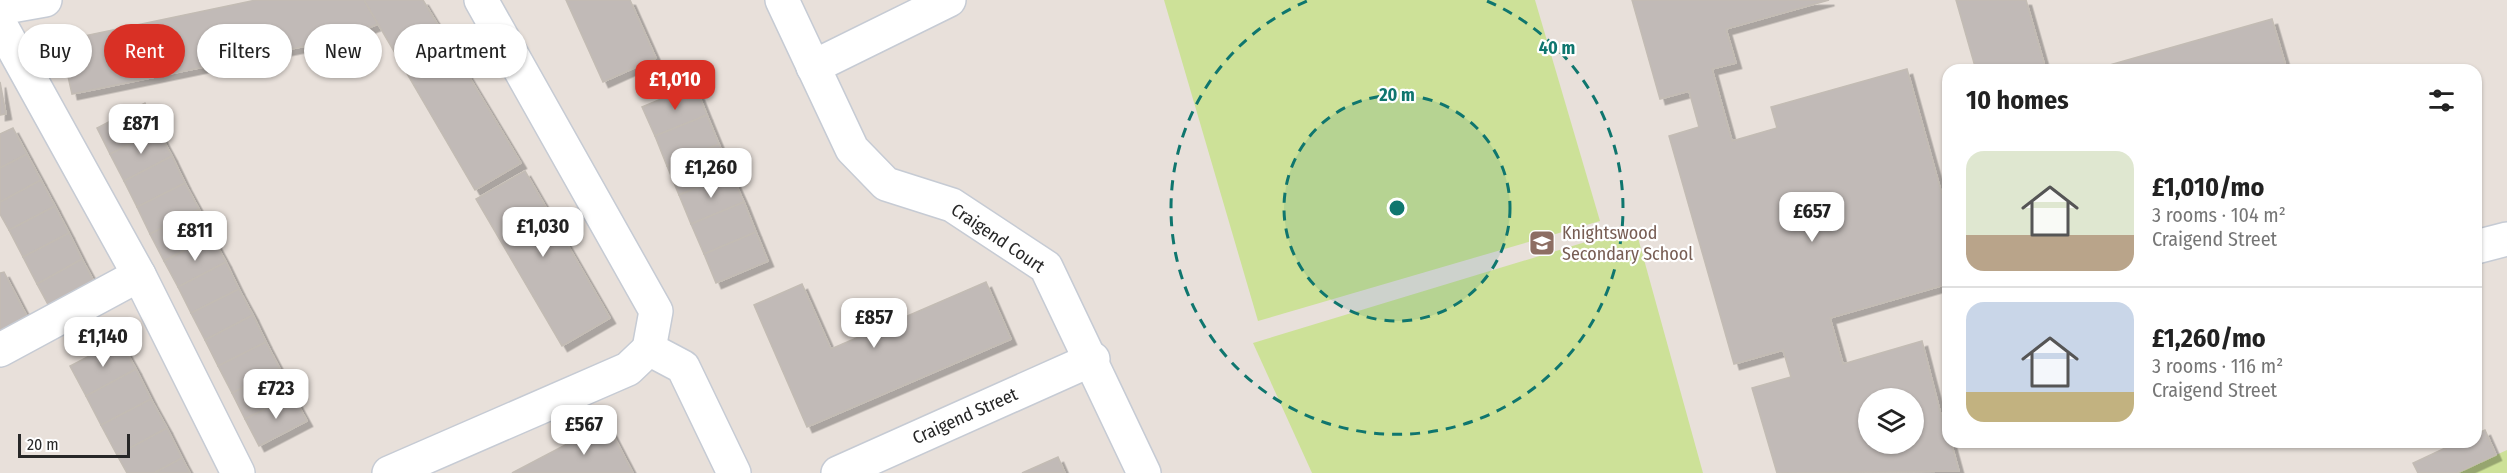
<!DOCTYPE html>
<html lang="en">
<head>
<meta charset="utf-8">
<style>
	:root { --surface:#fff; --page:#f2f2f2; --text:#222; --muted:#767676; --line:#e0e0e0; --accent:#d93025 }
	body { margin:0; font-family:"Fira Sans Condensed",sans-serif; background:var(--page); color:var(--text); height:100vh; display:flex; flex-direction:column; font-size:22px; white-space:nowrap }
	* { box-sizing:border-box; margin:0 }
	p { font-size:20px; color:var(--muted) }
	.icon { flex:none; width:33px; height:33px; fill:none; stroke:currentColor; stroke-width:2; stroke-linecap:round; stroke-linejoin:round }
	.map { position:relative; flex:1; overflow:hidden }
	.panel { position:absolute; left:1942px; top:64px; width:540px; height:384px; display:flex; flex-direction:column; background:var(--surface); border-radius:18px; box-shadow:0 2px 4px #0004 }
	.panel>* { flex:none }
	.hud { position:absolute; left:18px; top:24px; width:570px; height:54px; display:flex; gap:12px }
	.buttons { position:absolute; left:1858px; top:388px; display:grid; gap:12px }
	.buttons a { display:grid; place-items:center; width:66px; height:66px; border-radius:50%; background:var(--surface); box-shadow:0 2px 4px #0004; font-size:30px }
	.scale { position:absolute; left:18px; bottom:15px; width:112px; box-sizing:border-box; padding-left:6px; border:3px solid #272727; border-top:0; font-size:16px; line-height:21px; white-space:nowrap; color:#272727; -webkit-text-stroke:4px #fff; paint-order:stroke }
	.price { position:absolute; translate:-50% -51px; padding:0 14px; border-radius:12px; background:#fff; color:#222; font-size:20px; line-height:39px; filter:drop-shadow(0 2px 3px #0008) }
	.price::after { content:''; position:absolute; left:50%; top:36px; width:18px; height:14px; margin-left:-9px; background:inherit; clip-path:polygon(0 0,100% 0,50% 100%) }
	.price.current { background:var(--accent); color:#fff }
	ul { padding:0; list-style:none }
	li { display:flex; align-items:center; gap:18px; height:150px; padding:0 24px }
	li+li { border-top:2px solid var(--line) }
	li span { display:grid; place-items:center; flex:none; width:168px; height:120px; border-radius:18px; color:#555 }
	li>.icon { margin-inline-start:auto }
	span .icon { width:72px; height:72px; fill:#fffc; stroke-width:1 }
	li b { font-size:26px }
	h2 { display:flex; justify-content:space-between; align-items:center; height:72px; padding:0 24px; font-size:26px }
	.pill { padding:0 21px; border-radius:27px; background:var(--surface); box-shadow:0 2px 4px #0004; font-size:21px; line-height:54px }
	.pill.current { background:var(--accent); color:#fff }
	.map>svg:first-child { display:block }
	.pitch { fill:#cde198 }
	.building { fill:#c1bab7; stroke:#c3bcb4; stroke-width:1.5; fill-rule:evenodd; filter:url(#shadow) }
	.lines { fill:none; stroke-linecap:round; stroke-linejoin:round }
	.minor-casing { stroke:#c6cbd4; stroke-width:36 }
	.minor { stroke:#fff; stroke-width:33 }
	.ring { fill:none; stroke:#0f766e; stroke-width:3; stroke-dasharray:10 8 }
	.labels { text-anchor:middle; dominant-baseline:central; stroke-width:4.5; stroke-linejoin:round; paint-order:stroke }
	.education-label { font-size:18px; fill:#785e54; stroke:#fff; text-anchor:start }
	.street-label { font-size:18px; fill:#272727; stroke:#fff }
	.centre { fill:#0f766e; stroke:#fff; stroke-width:3 }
	.ring-label { font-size:18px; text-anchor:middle; font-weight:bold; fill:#0f766e; stroke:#fff; stroke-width:4.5; stroke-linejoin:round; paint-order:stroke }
</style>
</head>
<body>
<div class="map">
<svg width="2507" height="473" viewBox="0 0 2507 473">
	<defs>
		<filter id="shadow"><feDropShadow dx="5.5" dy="5.5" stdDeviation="0" flood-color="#0004"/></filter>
	</defs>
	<rect width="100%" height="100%" fill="#e8e0da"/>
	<g class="pitch">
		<path d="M1164,0H1535L1600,221L1258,321Z"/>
		<path d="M1635,227L1703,473H1312L1253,343Z"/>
		<path d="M2507,450V473H2457Z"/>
	</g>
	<g class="building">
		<path d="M256,0H364L378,24L340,39L72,94L60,41Z"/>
		<path d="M364,0H423L521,163L475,190Z"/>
		<path d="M566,0H630L656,58L603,82Z"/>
		<path d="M1632,0H1829L1726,29L1736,63L1712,69L1732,141L1777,128L1771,107L1907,69L1948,216V284L1830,318L1843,364L1922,341L1948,442H1951L1959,471L1777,473L1752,388L1791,377L1783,350L1734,364L1669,136L1699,127L1689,91L1660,99ZM1869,399H1914V444H1869Z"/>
		<path d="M1956,0H2026L2046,70H1976Z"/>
		<path d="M2272,19L2287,70H2092Z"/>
		<path d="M0,82L6,114L0,115Z"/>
		<path d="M695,85L707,115L655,136L642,107Z"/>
		<path d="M145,103L158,130L110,154L97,128Z"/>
		<path d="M707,115L719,144L667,166L655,136Z"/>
		<path d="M13,128L27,154L0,168V134Z"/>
		<path d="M158,130L172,156L124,181L110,154Z"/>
		<path d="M719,144L731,173L679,195L667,166Z"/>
		<path d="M27,154L41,180L0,202V168Z"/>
		<path d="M172,156L185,183L137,207L124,181Z"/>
		<path d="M525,171L610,318L562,346L476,199Z"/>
		<path d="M731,173L744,202L691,224L679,195Z"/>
		<path d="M41,180L55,206L9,230L0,214V202Z"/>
		<path d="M185,183L199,209L150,234L137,207Z"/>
		<path d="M744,202L756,232L704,254L691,224Z"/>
		<path d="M55,206L69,233L23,257L9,230Z"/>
		<path d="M199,209L212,236L164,261L150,234Z"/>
		<path d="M756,232L768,261L716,283L704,254Z"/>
		<path d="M69,233L82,259L37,284L23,257Z"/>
		<path d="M212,236L226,262L178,287L164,261Z"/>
		<path d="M82,259L96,285L51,310L37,284Z"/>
		<path d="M226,262L239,289L191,313L178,287Z"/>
		<path d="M4,272L29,320L0,331V273Z"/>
		<path d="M986,282L1011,339L807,427L754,305L802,284L831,349Z"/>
		<path d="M239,289L253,315L205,340L191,313Z"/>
		<path d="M253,315L266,342L218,366L205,340Z"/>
		<path d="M120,340L136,369L86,396L70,366Z"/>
		<path d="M266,342L280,369L232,393L218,366Z"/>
		<path d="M136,369L151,399L101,425L86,396Z"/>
		<path d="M280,369L293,395L245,419L232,393Z"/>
		<path d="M293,395L307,421L259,446L245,419Z"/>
		<path d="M151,399L167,428L117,455L101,425Z"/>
		<path d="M607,423L633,473H512Z"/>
		<path d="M167,428L182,458L154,473H127L117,455Z"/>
		<path d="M2485,430L2496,455L2457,473H2418L2413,463L2458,442H2476V434Z"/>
		<path d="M1058,457L1065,473H1022Z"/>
		<path d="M182,458L190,473H154Z"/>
	</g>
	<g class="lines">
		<defs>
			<g id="minor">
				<path d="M481,0L656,311L649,349L683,367L734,473"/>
				<path d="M782,0L852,149L886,184L952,205L1046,267L1144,473"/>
				<path d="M0,8L45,0"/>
				<path d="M0,24L139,275L238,473"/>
				<path d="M813,67L949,0"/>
				<path d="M2476,247L2507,239"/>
				<path d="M0,350L139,275"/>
				<path d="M389,473L628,369L649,349"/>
				<path d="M838,473L1093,359"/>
			</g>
		</defs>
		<use href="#minor" class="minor-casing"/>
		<use href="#minor" class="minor"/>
	</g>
	<circle cx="1397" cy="208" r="113" fill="#0f766e" fill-opacity=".12"/>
	<g class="ring">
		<circle cx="1397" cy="208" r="113"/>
		<path d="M1487 1A226 226 0 1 1 1307 1"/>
	</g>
	<defs>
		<symbol id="school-square" viewBox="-11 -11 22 22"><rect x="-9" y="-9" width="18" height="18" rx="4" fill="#8d6e63" stroke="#fff"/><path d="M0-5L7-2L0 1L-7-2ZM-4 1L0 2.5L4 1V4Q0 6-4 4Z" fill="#fff"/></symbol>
	</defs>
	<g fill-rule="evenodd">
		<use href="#school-square" x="1527" y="228" width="30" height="30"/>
	</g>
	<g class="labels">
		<g class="education-label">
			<text x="1562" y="233">Knightswood<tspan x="1562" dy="21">Secondary School</tspan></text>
		</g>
		<g class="street-label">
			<text transform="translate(998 238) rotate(34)">Craigend Court</text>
			<text transform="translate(965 416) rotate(-24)">Craigend Street</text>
		</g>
	</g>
	<circle cx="1397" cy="208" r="9" class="centre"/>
	<g class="ring-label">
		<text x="1557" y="54">40 m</text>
		<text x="1397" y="101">20 m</text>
	</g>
</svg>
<div class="buttons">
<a><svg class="icon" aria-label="layers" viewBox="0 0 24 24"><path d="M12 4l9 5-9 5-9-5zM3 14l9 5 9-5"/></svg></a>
</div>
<div class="scale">20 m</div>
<b class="price current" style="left:675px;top:111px">£1,010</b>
<b class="price" style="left:141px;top:155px">£871</b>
<b class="price" style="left:711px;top:199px">£1,260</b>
<b class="price" style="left:1812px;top:243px">£657</b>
<b class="price" style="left:543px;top:258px">£1,030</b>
<b class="price" style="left:195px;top:262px">£811</b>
<b class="price" style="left:874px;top:349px">£857</b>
<b class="price" style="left:103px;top:368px">£1,140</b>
<b class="price" style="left:276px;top:420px">£723</b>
<b class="price" style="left:584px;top:456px">£567</b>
<div class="hud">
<a class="pill">Buy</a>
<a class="pill current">Rent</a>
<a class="pill">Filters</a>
<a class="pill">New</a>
<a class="pill">Apartment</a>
</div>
<section class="panel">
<h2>10 homes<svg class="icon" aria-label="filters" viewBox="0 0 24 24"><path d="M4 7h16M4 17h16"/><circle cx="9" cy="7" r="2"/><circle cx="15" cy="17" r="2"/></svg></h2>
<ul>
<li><span style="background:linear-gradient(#dfe7d0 70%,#b9a48a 0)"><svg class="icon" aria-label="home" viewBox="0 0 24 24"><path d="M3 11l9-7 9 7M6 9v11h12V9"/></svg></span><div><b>£1,010/mo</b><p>3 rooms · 104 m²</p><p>Craigend Street</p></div></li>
<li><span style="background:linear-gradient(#c9d6e8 75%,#c2b280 0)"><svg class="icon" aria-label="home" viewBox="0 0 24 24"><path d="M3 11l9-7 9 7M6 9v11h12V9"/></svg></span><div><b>£1,260/mo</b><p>3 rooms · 116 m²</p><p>Craigend Street</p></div></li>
</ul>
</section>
</div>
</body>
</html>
